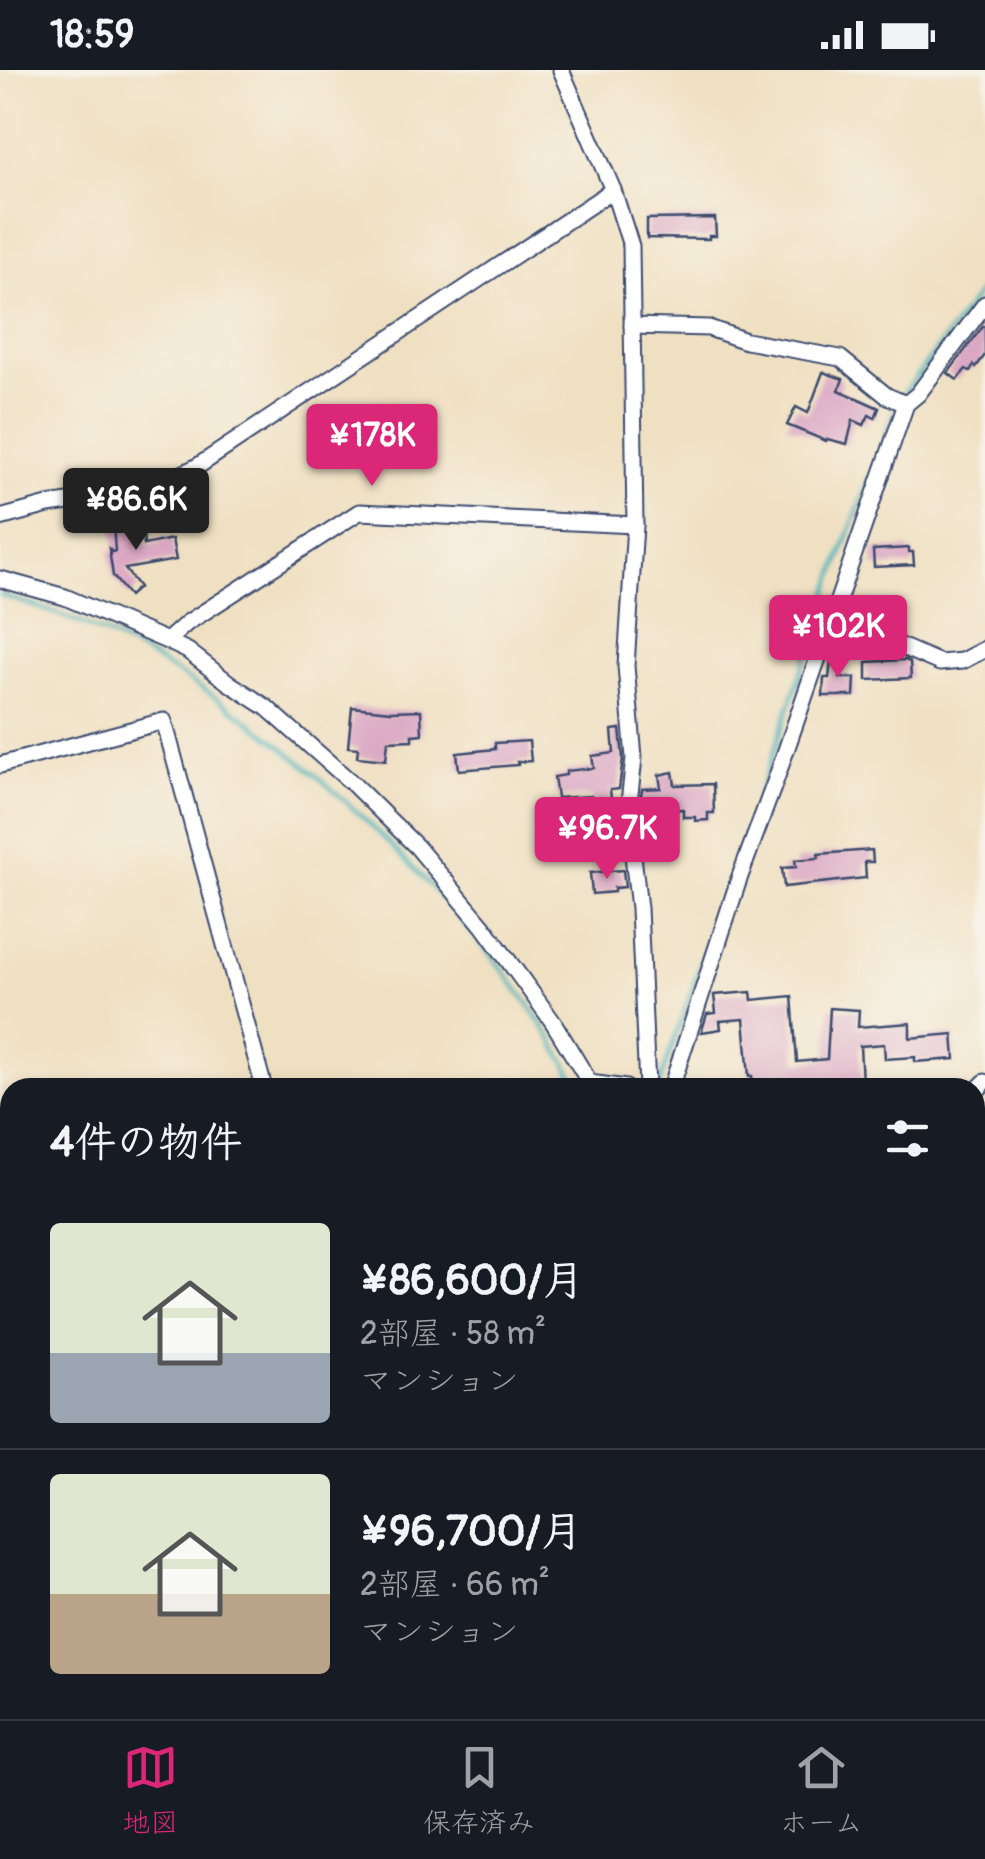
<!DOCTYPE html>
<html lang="ja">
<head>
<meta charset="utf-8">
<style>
	:root { --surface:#171b24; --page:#242831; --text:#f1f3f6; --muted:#9ea1a6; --line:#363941; --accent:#db2777 }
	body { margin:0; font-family:Pangolin,"Klee One",sans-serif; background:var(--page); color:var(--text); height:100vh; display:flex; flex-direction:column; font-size:38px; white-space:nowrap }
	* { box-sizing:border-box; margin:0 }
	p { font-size:32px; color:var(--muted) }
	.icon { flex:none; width:55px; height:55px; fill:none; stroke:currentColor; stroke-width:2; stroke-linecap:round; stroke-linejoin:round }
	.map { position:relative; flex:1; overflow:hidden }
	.side { position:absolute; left:0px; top:1008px; width:985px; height:642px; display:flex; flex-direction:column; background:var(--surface); border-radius:30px 30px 0 0; box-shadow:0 5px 15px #0003 }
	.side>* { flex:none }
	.price { position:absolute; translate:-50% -85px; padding:0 22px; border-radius:10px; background:var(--accent); color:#fff; font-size:32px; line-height:65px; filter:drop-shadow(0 2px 5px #0008) }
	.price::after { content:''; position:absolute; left:50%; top:60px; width:30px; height:22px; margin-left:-15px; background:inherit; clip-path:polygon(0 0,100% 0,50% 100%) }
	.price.selected { background:#222; color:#fff }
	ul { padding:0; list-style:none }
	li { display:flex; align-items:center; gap:30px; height:250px; padding:0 50px }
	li+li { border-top:2px solid var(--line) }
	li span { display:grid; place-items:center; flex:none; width:280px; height:200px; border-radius:10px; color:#555 }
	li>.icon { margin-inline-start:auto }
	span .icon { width:120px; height:120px; fill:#fffc; stroke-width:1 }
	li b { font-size:42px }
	h2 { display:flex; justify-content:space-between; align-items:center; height:120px; padding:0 50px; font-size:42px }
	.status { display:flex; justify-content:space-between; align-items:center; height:70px; padding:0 50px; background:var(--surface); direction:ltr }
	.status svg { height:28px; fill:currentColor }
	.tabs { display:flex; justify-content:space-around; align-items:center; height:140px; border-top:2px solid var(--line); background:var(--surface); font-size:28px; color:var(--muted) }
	.tabs a { display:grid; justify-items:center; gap:5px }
	.tabs .selected { color:var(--accent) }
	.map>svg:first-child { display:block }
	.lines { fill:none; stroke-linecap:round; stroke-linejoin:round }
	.stream { stroke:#44b4bc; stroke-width:4 }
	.building { fill:#dba8c4 }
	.street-casing { stroke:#3b4a6d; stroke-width:19 }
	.street { stroke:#fff; stroke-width:15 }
</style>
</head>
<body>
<div class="status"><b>18:59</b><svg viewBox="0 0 49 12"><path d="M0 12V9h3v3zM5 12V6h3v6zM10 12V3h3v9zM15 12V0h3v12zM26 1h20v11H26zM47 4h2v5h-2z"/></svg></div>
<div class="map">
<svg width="985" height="1649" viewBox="0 0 985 1649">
	<rect width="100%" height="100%" fill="#f7f3e8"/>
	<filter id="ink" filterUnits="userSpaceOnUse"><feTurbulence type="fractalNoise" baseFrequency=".01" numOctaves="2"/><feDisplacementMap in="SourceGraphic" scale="20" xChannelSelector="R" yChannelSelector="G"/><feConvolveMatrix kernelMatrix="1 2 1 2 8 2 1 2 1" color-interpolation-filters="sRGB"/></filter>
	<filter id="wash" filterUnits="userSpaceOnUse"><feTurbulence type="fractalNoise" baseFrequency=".0048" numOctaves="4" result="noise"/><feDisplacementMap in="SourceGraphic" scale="40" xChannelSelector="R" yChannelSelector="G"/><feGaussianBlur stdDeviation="2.25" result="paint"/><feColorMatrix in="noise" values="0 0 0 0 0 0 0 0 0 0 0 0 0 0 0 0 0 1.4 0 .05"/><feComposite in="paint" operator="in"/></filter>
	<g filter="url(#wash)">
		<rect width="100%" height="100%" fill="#f0e0c2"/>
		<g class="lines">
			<g class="stream">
				<path d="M903,325L985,214"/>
				<path d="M0,525C29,534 58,543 86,555C219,613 338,716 435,821C490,881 543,945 579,1018"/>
				<path d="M658,1018L845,474L898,333"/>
				<path d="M753,1640L755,1649"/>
			</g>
		</g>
		<g id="blocks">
			<g class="building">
				<path d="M715,148L716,166H709V169L647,168V149Z"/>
				<path d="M983,256L985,257V285L976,297L974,295L970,301L966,299L957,310L948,303Z"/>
				<path d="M823,302L843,309L839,320L879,338L875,348L869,345L864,355L853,350L847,374L827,369L826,371L787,355L796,337L808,343Z"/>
				<path d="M142,452L144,475L172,469L176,490L125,499L139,517L129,526L113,506L109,479L112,482L115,481L113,455Z"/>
				<path d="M909,478V482H913L914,495L874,497L873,480Z"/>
				<path d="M832,582L842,583L840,608H855L854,626H823L824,608H829Z"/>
				<path d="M905,590L910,592L911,608L867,610V592Z"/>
				<path d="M352,637L391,641L421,640L422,664L412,665V670L388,671L386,690L357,687L358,678L348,677Z"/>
				<path d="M620,659L623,688L619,719L610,720L613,745L593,747L591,726L557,728L554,707L566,705V701L594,698L592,686L614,683L612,660Z"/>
				<path d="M529,671L531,691L517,692L518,695L459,700L457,683L495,679V673Z"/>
				<path d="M673,702L675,715L713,714L714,743H708V750L695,751V747H683V739L658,740V742H650V758H641L639,742L642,719L661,718L659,705Z"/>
				<path d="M872,780L873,792H865L866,808L784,817L782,798L796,797L795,790L819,788L818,784Z"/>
				<path d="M623,800L625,817L614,818V822L592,824L590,803Z"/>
				<path d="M751,922L752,930L792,926L797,992L827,989L830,938L859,940L858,957L910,953V968L953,964L955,989L915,992V987L885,989L884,974L860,976L862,1012L842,1013V1017L754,1018L752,1006H749L744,949L720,951L721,959L702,962V960L707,944L716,943L714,925Z"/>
			</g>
		</g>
	</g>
	<g filter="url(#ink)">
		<use href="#blocks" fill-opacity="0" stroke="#3b4a6d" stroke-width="2.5"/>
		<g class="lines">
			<defs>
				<g id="street">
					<path d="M561,0L613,120L631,176L635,455L626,596L634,688L628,742L639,838L647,1018"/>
					<path d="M632,256L709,258L746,271L840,288L887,326L906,334"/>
					<path d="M0,448L48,435L130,423L156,417L198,396L613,120"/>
					<path d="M0,509L65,527L167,571L188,581L229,613L266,637L352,713L417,777L483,856L553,952L593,1018"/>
					<path d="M832,547L940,593L962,591L985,579"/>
					<path d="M167,571L187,553L359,442L635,455"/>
					<path d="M0,695L164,651L264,1018"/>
					<path d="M590,1013L626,1018"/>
					<path d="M671,1018L739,809L775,712L906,334L918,324L985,234"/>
					<path d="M975,1022L985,1012"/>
					<path d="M0,1155L10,1153"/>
					<path d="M975,1384L985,1379"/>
					<path d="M0,1598L10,1595"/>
					<path d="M465,1640L468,1649"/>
					<path d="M767,1640L768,1649"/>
				</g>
			</defs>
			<use href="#street" class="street-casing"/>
			<use href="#street" class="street"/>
		</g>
	</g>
</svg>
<b class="price" style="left:372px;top:419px">¥178K</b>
<b class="price selected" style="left:136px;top:483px">¥86.6K</b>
<b class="price" style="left:838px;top:610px">¥102K</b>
<b class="price" style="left:607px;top:812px">¥96.7K</b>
<section class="side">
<h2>4件の物件<svg class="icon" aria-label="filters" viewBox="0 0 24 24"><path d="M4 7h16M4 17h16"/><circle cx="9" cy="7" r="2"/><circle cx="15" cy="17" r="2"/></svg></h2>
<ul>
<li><span style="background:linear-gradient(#dfe7d0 65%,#9aa5b1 0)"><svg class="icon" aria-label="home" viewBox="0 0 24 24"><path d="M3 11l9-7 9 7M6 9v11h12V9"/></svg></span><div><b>¥86,600/月</b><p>2部屋 · 58 m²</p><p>マンション</p></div></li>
<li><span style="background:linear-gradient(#dfe7d0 60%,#b9a48a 0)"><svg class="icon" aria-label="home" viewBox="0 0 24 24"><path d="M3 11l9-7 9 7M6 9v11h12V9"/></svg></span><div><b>¥96,700/月</b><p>2部屋 · 66 m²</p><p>マンション</p></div></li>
</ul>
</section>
</div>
<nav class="tabs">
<a class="selected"><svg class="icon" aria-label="map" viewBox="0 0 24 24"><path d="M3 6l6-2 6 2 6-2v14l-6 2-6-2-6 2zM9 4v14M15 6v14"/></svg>地図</a>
<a><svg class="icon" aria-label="saved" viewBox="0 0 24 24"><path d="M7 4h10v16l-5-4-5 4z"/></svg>保存済み</a>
<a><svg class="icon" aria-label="home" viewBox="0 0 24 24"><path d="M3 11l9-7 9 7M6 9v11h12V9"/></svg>ホーム</a>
</nav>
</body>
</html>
